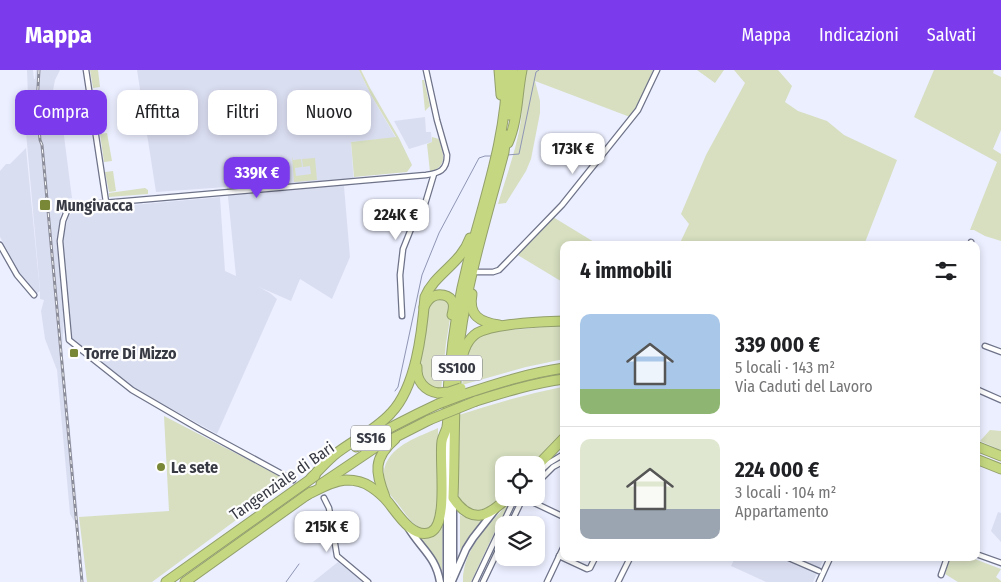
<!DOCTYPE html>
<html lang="it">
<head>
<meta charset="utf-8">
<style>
	:root { --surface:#fff; --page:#f6f6f6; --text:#202124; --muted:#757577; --line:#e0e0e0; --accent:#7c3aed }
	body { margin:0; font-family:"Fira Sans Condensed",sans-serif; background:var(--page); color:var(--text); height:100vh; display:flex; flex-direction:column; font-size:19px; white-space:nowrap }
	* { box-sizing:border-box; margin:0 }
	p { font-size:16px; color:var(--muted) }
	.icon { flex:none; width:28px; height:28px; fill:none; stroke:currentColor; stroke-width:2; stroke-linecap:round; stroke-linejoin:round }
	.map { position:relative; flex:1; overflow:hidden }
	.drawer { position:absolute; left:560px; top:171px; width:420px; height:320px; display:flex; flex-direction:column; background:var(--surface); border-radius:10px; box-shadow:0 2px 8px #0003 }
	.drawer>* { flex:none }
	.top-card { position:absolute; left:15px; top:20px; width:470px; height:45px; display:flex; gap:10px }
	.controls { position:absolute; left:495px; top:386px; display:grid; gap:10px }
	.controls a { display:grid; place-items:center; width:50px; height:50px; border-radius:10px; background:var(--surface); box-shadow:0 2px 8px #0003; font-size:25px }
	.price { position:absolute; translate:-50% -42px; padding:0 11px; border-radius:10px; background:#fff; color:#222; font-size:16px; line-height:32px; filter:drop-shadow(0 1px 2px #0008) }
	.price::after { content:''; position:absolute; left:50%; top:30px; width:15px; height:11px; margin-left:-8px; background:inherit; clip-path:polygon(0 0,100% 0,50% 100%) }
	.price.on { background:var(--accent); color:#fff }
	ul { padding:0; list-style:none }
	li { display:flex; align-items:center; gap:15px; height:125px; padding:0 20px }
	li+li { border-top:1px solid var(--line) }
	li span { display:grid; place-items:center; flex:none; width:140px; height:100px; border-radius:10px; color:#555 }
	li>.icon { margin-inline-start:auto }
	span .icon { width:60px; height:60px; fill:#fffc; stroke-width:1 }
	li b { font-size:21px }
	h2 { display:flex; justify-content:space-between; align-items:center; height:60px; padding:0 20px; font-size:21px }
	.tag { padding:0 18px; border-radius:10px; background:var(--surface); box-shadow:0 2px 8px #0003; font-size:18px; line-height:45px }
	.tag.on { background:var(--accent); color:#fff }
	header { display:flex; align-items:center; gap:30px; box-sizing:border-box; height:70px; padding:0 25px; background:var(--accent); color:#fff }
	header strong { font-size:24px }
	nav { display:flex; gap:28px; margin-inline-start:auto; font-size:18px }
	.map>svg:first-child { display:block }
	.built { fill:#dadef1 }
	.green { fill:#d7dfc0 }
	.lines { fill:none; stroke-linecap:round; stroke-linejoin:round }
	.stream { stroke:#8f95b4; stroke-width:1 }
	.street-casing { stroke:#6e7389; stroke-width:7 }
	.secondary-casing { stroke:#6e7389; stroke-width:9 }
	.highway-casing { stroke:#93a06b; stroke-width:11 }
	.street { stroke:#fff; stroke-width:4.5 }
	.secondary { stroke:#fff; stroke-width:6 }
	.highway { stroke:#c5d881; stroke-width:9 }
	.rail-casing { stroke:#8b8d9a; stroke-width:3 }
	.rail { stroke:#fdfdfd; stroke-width:1; stroke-dasharray:4; stroke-linecap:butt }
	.highway-bridge-casing { stroke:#93a06b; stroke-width:11; stroke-linecap:butt }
	.highway-bridge { stroke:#c5d881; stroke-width:9 }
	.poi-dot { fill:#798837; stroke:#fdfdfd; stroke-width:2 }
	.labels { text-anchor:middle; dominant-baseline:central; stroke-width:4.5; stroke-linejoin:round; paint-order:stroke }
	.shield { fill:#fdfdfd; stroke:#72747b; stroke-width:1 }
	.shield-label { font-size:15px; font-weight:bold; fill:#373943 }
	.poi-label { font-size:16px; font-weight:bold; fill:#373943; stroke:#fdfdfd; text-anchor:start }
	.street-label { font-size:16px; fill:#373943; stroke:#fdfdfd }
</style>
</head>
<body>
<header>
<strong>Mappa</strong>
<nav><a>Mappa</a><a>Indicazioni</a><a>Salvati</a></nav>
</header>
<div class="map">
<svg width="1001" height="512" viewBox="0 0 1001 512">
	<rect width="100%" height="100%" fill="#ecefff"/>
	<g class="built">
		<path d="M27,0H33L34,9H35L36,0H60L55,10L51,31V49L62,50L72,128L60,129L61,142L57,169L64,250L62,278L78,443L74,451L70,444L57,300L45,269L41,241L44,230L40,229V220L23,29H28Z"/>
		<path d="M137,0H359L371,25L396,68L351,72L354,114L344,116L350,187L332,229L300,209L291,231L259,217L270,223L277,229L217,364L125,313L70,269L62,169L69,145L78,140L220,127L225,201L236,206L227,117L156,122Z"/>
		<path d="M425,47L426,62H431L432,72L409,79L394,51Z"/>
		<path d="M26,78L40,221L36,224L20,203L0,167V101L6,94H10Z"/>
		<path d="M998,442L1001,443V472L991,461Z"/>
		<path d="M735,488H824L813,512H766L731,496Z"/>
		<path d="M338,492L363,512H313Z"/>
	</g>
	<g class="green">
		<path d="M90,0H98L100,17L93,18Z"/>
		<path d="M359,0H361L370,18L399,68L412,95L407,102L354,107L351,72L396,67L371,25Z"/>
		<path d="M526,0H653L637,39L630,47L535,11L540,31V43L531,89L526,101L506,133L498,134C506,107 517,78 521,50C523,34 521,16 526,0Z"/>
		<path d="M697,0H724L715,13Z"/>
		<path d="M734,0H778L792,16L785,32L798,41L827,51L844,65L897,90L864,175H679L689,154L681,144L706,85L745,13Z"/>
		<path d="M934,0H994L993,3L1001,7V60L993,79L1001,84V171L985,166L974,160H970L997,92L914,47Z"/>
		<path d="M422,10H424L430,36L425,41Z"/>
		<path d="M102,26L106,54L98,55L94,27Z"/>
		<path d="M107,63L112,91L104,92L100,64Z"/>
		<path d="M432,67L439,69C443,83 449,96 430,102L427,74L432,72Z"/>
		<path d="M292,86L293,90L301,89L302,97L295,98L296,106L311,104L310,96L303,97L302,89L315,88L317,110L294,112Z"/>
		<path d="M113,101L116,121L109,122L105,102Z"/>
		<path d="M145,118L148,120V124L109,127V123Z"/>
		<path d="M553,147L599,175H564V213L516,184Z"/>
		<path d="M440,227L449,232L451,243L446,273L441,320H436L425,314L420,297L428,235L430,231Z"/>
		<path d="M564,255V289L526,297L462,315L466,283L475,268L493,261L525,259Z"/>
		<path d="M562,317H564V362L531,395H504V422C499,427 493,435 487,438C483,441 477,441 472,440C467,438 463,435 460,430C454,418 458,362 459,345C493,334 527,324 562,317Z"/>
		<path d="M164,346L289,411L152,512H87L79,447L169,441Z"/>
		<path d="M438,358V435L433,453L430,458L426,460C413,457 406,444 398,434C394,429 389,424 386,418C383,411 383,403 385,396C393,374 419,367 438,358Z"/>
		<path d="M990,360L1001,361V380L980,371Z"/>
		<path d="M513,428L497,457L471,512H463C462,478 492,452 513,428Z"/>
		<path d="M460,445L471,449H484L469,466L460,481Z"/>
		<path d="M443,451L442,505L434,487L418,467Z"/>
		<path d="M950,488H972L1001,499L996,507L1001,511V512H958L945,504Z"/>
	</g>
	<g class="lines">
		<g class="stream">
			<path d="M507,85L519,84L536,2L539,0"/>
			<path d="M395,321L398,317L422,205L439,163L479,88L485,86H493"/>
			<path d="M286,512L299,494"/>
		</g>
		<defs>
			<g id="street">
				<path d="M86,0L106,132"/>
				<path d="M0,175L17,205L34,225"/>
				<path d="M970,175L971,172"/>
				<path d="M477,202H493L499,200L562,135L638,40L657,0"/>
				<path d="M402,246L400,205L403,179L411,159L425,134L434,104"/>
				<path d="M985,276L1001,282"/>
				<path d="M976,319L1001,330"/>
				<path d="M536,405L549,393L564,384"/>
				<path d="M293,410L199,359L132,320L69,270L60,171L63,151L69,136L426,105C439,103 447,101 447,85L437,50L426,0"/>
				<path d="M536,414L553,397L564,391"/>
				<path d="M324,428L329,438L337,486L368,512"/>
				<path d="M524,428L564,447"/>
				<path d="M510,455L523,428"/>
				<path d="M976,484L1001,493"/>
				<path d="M559,486L587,499L590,498L595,488"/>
				<path d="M789,488L819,501"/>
				<path d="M941,505L947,488"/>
				<path d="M475,512L515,428"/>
				<path d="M483,512L504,468"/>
				<path d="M547,512L564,476"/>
				<path d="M618,512L630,488"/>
				<path d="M819,512L830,488"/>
			</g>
			<g id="secondary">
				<path d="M408,457C420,478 436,486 440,512"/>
				<path d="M453,506V428"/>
				<path d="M452,511L466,479L473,468L495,440"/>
				<path d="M447,512V362"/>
			</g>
			<g id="highway">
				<path d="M499,0L501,25"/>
				<path d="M509,45L514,15L513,0"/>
				<path d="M506,65L504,82C488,143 468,206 460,268C453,321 455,375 453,428C471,454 487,448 507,428"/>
				<path d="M508,73C518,50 517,24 522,0"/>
				<path d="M472,224C468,246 480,252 499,255"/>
				<path d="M424,237C426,233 428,229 432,227C438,223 450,224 453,233C454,236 453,241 452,245"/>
				<path d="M462,290C463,280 468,269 477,263C495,253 542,252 564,251"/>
				<path d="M417,297C416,311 425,321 438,323"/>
				<path d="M462,325C495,314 529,303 564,298"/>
				<path d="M476,331C505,322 534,313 564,309"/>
				<path d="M976,376L1001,386"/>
				<path d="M356,377C383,361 410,347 438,334"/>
				<path d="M976,389L1001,399"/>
				<path d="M536,397L564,368"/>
				<path d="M311,408C318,401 325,393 333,386C351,371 375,361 391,343C416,317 422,263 425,227C435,203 461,194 470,168"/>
				<path d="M321,414L376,377L429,350"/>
				<path d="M307,425C319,419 332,411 346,410C354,410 364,412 371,417C377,421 383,426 388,432C397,443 413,470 431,462C449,453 439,390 442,371C443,366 446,361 447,357C448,351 448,344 448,338C448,325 448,312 450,300C453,264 459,227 468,192C484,129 507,66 507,0"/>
				<path d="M385,427C375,402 373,388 395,369"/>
				<path d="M166,512L315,406"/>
				<path d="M185,512L311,422"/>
			</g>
		</defs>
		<use href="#street" class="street-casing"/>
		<use href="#secondary" class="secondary-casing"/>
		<use href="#highway" class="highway-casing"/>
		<use href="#street" class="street"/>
		<use href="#secondary" class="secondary"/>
		<use href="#highway" class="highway"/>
		<defs>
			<path id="rail" d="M39,0L37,34L40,70L42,75L82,512"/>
		</defs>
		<use href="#rail" class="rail-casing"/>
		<use href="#rail" class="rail"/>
		<defs>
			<g id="highway-bridge">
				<path d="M438,323L449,322L461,318"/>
				<path d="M438,334L462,325"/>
				<path d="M429,350L476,331"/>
			</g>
		</defs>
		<use href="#highway-bridge" class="highway-bridge-casing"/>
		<use href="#highway-bridge" class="highway-bridge"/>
	</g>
	<g class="poi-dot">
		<rect x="39" y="129" width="12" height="12" rx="2.5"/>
		<rect x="69" y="278" width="10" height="10" rx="2.5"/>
		<circle cx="161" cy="397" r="5"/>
	</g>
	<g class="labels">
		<g class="shield">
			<rect x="432" y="285.5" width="50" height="25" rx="4"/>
			<rect x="351" y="355.5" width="40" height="25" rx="4"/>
		</g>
		<g class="shield-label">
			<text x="457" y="298">SS100</text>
			<text x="371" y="368">SS16</text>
		</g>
		<g class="poi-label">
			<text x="56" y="135">Mungivacca</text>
			<text x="84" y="283">Torre Di Mizzo</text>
			<text x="171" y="397">Le sete</text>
		</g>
		<g class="street-label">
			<text transform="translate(282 411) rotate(-35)">Tangenziale di Bari</text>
		</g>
	</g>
</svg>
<div class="controls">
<a><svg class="icon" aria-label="locate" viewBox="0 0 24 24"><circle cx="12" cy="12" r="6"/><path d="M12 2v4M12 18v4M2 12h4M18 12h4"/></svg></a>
<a><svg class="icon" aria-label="layers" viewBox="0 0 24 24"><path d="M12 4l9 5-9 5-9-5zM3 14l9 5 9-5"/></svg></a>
</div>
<b class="price" style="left:573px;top:105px">173K €</b>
<b class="price on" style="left:257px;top:129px">339K €</b>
<b class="price" style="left:396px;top:171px">224K €</b>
<b class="price" style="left:327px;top:483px">215K €</b>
<div class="top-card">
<a class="tag on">Compra</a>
<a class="tag">Affitta</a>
<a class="tag">Filtri</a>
<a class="tag">Nuovo</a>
</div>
<section class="drawer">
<h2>4 immobili<svg class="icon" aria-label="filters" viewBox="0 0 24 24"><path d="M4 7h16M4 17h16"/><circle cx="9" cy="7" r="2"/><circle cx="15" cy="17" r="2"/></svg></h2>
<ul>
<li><span style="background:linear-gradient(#a9c7e8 75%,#8fb573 0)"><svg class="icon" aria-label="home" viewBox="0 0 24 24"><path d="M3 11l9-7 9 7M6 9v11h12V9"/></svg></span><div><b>339 000 €</b><p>5 locali · 143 m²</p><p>Via Caduti del Lavoro</p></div></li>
<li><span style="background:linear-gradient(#dfe7d0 70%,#9aa5b1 0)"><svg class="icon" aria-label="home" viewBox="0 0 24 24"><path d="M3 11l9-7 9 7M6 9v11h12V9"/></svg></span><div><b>224 000 €</b><p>3 locali · 104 m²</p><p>Appartamento</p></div></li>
</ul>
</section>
</div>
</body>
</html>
